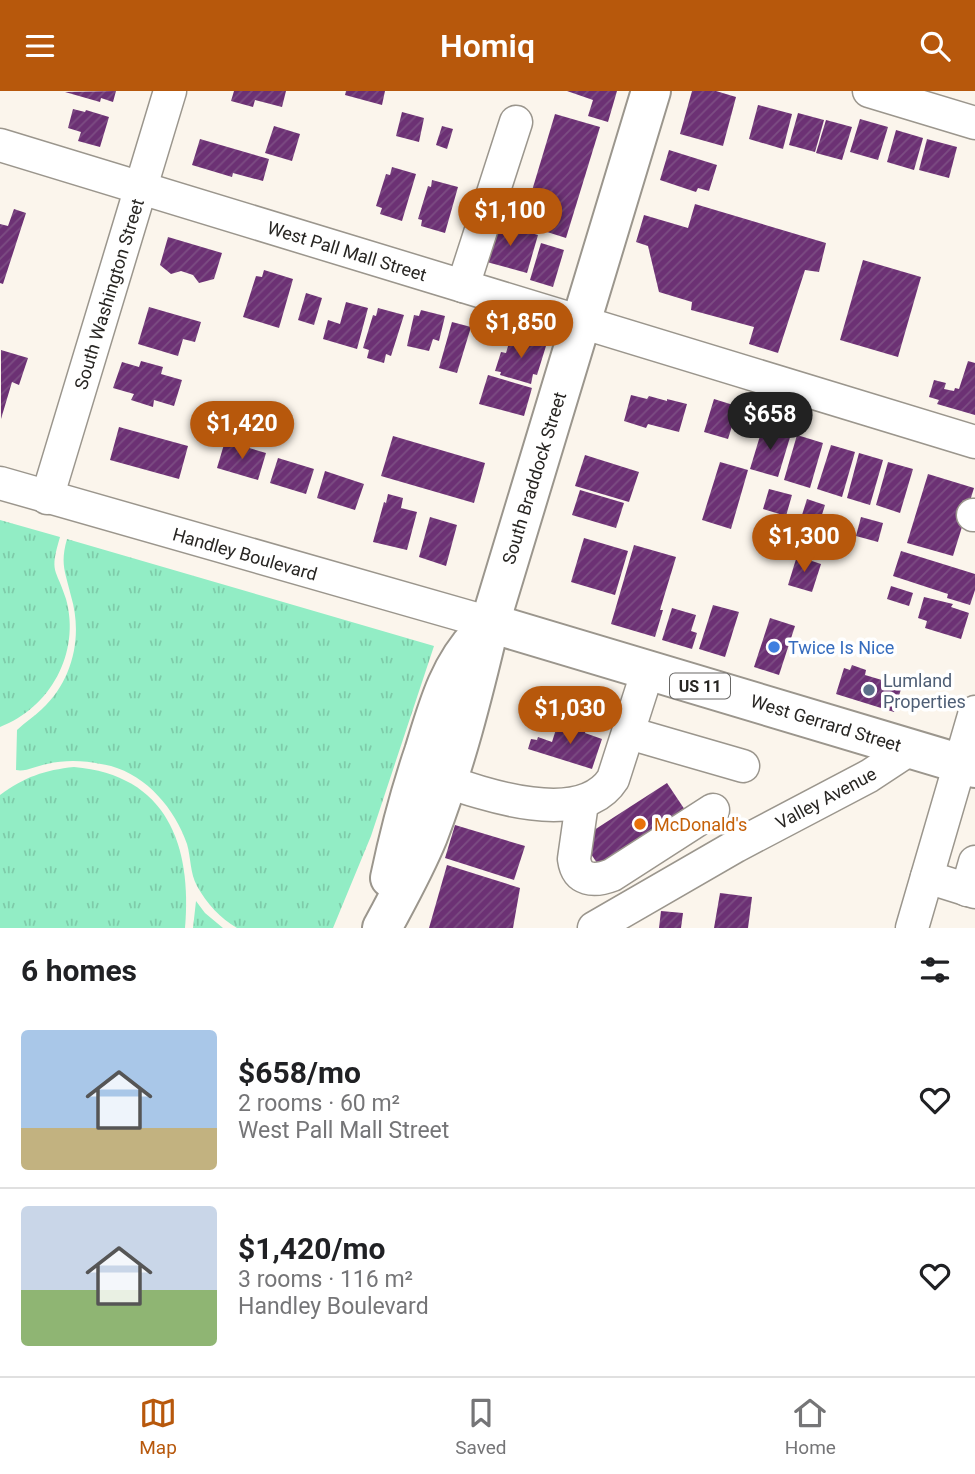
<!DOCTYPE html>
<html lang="en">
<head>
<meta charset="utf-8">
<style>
	:root { --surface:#fff; --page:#f6f6f6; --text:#202124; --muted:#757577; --line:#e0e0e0; --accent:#b7580c }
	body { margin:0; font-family:Roboto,sans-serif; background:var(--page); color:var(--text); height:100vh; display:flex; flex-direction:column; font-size:26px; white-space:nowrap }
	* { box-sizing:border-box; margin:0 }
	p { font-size:23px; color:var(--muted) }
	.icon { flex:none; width:38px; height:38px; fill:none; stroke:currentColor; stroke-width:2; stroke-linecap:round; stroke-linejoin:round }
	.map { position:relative; height:837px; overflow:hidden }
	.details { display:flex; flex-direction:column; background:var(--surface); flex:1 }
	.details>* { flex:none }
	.price { position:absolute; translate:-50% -60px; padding:0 16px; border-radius:24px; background:var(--accent); color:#fff; font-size:23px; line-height:46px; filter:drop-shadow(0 2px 4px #0008) }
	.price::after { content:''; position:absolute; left:50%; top:42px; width:21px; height:16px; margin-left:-10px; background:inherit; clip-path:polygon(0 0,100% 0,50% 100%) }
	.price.selected { background:#222; color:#fff }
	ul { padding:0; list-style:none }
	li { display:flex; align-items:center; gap:21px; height:175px; padding:0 21px }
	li+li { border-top:2px solid var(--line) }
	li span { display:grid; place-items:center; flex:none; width:196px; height:140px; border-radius:7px; color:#555 }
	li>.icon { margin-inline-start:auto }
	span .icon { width:84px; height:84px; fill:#fffc; stroke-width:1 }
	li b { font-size:30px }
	h2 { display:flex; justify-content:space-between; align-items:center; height:84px; padding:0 21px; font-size:30px }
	header { display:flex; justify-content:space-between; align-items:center; height:91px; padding:0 21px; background:var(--accent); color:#fff; font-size:32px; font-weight:600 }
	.dock { display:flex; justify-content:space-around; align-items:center; height:98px; border-top:2px solid var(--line); background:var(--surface); font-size:19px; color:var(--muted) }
	.dock a { display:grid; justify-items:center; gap:4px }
	.dock .selected { color:var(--accent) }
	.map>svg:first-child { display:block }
	.grass { fill:url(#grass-tufts) }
	.building { fill:url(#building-hatch) }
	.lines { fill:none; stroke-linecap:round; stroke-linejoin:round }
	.minor-casing { stroke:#9b968d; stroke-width:35 }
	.major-casing { stroke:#9b968d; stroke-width:42 }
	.minor { stroke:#fff; stroke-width:32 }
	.major { stroke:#fff; stroke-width:38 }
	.shop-dot { fill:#3f7fe0; stroke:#fff; stroke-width:2.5 }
	.service-dot { fill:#5c6f8a; stroke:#fff; stroke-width:2.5 }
	.food-dot { fill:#e8710a; stroke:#fff; stroke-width:2.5 }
	.labels { text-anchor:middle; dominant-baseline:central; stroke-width:7; stroke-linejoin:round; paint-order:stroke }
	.shield { fill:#fff; stroke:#686765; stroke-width:2 }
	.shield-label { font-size:16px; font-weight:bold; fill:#282623 }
	.street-label { font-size:18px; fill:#282623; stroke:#fff }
	.shop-label { font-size:18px; fill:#366cbe; stroke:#fff; text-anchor:start }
	.service-label { font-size:18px; fill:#4e5e75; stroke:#fff; text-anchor:start }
	.food-label { font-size:18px; fill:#c56008; stroke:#fff; text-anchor:start }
</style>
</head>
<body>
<header><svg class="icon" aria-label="menu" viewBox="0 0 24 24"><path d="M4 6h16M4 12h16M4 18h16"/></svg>Homiq<svg class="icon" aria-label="search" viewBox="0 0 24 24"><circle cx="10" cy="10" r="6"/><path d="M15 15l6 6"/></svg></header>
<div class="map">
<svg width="975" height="837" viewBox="0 0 975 837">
	<defs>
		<pattern id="grass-tufts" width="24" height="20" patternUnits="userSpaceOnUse" patternTransform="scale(1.75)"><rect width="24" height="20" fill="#92edc5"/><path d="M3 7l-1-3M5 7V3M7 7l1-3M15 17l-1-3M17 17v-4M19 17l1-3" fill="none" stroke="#7ecba9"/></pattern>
		<pattern id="building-hatch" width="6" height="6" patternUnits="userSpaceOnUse" patternTransform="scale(1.75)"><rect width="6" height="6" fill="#6c3174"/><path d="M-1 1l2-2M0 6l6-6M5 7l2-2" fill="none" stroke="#7c4d83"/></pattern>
	</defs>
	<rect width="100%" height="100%" fill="#fbf5ec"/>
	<g class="grass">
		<path d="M0,429L60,446C49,483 56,476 66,508C81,562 50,617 0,636Z"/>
		<path d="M67,448L434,555L371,745L333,837H237C220,827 207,813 197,795C190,782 191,767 187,753C175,718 147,685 111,675C89,670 69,668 47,673C36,675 26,681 16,679L17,639C25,631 34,626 42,618C73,589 83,545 71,505C65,480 60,473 67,448Z"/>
		<path d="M74,676C167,684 192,754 185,837H0V704C24,686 45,679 74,676Z"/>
		<path d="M196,810L205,822L223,837H193Z"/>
	</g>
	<g class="building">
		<path d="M116,0L113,11L101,7L100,11L65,1Z"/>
		<path d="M234,0H286L282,16L255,9L253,16L231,10Z"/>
		<path d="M346,0H385L382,14L345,4Z"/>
		<path d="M567,0H617L608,31L588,25L593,9Z"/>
		<path d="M692,0H716L736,6L723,55L680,43Z"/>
		<path d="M758,14L792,23L783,58L749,48Z"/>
		<path d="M73,18L85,21L86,19L109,26L100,56L78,50L81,41L68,37Z"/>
		<path d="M402,21L424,27L419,51L396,45Z"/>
		<path d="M798,22L824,29L815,61L789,54Z"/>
		<path d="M555,23L600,36L566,147L522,133Z"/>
		<path d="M860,28L888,36L878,69L850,61Z"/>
		<path d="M826,29L852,36L842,69L816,62Z"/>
		<path d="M274,35L300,43L292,70L265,62Z"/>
		<path d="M442,35L453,38L447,58L436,54Z"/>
		<path d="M896,39L923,47L914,79L887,71Z"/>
		<path d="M200,48L269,68L263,90L233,82L232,86L192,74Z"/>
		<path d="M927,48L957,56L949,87L919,79Z"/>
		<path d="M669,59L717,74L709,100L698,97L696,101L660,89Z"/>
		<path d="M392,76L416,83L402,130L380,123L382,117L376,115L386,83L390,84Z"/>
		<path d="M432,89L458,96L445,142L421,135L422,129L418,128L428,95L431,96Z"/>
		<path d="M695,113L826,152L819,181L805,179L778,262L749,253L754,236L691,219L692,211L659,201L648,155L636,151L644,124L688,137Z"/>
		<path d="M14,118L26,122L3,193L0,192V133L8,135Z"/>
		<path d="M494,131L538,144L527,182L483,170Z"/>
		<path d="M168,146L222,162L214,188L199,192L193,184L181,180L171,183L160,174Z"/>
		<path d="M541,152L564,159L553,196L530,189Z"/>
		<path d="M863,169L921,186L898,266L840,249Z"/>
		<path d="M264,179L293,188L279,237L243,226L256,185L262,186Z"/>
		<path d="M306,202L322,207L314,234L298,229Z"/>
		<path d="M346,211L368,217L357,258L323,248L328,229L340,233Z"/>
		<path d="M149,216L201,231L195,251L183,248L178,265L138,253Z"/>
		<path d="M378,217L404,224L391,265L386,263L384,272L367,267L369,259L363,257L373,224L376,225Z"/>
		<path d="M421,219L445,225L439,250L433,248L429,260L407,255L414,224L419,225Z"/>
		<path d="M452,231L471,236L457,282L439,277Z"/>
		<path d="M511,245L546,255L537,284L533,283L531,293L500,284L501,281L495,280L501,261L506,262Z"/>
		<path d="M1,259L28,267L19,294L12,291L1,328Z"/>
		<path d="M141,270L163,276L161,283L182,289L174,315L154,309L153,316L131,309L134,303L113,297L122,271L139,276Z"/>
		<path d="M968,270L975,272V324L937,313L939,309L929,306L934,289L946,292L944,298L954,300L955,297L959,298Z"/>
		<path d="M488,284L532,297L524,325L479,313Z"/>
		<path d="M631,304L647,308L649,305L667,310V308L687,313L679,341L648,333L646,337L624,330Z"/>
		<path d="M714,308L746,318L740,335L733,332L728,348L704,341Z"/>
		<path d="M763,335L791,343L778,386L750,378Z"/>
		<path d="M119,336L188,355L179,388L110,369Z"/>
		<path d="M797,344L823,352L810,397L784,389Z"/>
		<path d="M393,345L485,372L474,412L381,385Z"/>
		<path d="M225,350L266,362L258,389L217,377Z"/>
		<path d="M831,354L855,361L842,406L817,398Z"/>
		<path d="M859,362L883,369L870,414L847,407Z"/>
		<path d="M585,364L639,381L629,411L575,395Z"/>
		<path d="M278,367L314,378L306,403L270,392Z"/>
		<path d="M720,371L748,379L731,438L702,429Z"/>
		<path d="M888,371L913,378L900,422L876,414Z"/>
		<path d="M325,380L364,393L355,419L317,407Z"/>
		<path d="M928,383L974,397L953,465L907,452Z"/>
		<path d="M769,398L792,404L786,425L763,418Z"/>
		<path d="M580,399L624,412L616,437L572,424Z"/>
		<path d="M388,403L403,407L401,417L417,421L407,459L373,451L384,411L386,412Z"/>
		<path d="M807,408L825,414L816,443L798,437Z"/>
		<path d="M430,426L457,434L446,475L419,466Z"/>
		<path d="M861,426L883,432L878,451L856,445Z"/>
		<path d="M584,447L628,460L615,504L571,491Z"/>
		<path d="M634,454L676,466L660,519H663L655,546L611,533Z"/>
		<path d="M901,460L975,483V499L970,514L947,507L948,503L893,485Z"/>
		<path d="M797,465L821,473L812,501L788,494Z"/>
		<path d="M891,495L913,502L909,515L887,508Z"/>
		<path d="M924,506L953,513L951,516L969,522L961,548L925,537L927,530L918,527Z"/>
		<path d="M713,514L739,521L725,566L699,558Z"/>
		<path d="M672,517L696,524L691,540L697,542L692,558L662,549Z"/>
		<path d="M770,527L795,535L779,584L754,576Z"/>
		<path d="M852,574L866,579L865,584L902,595L894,621L836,603L844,577L850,579Z"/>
		<path d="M576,632L587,636L585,642L602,648L592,678L528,658L531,648L537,649L538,646L552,651L557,635L574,641Z"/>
		<path d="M667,692L689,725L603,781L583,751L591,741Z"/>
		<path d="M455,734L525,755L514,789L445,767Z"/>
		<path d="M447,774L520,797L513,837H429Z"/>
		<path d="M720,802L752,806L748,837H714Z"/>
		<path d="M661,820L683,822L681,837H659Z"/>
	</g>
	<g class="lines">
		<defs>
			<g id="minor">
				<path d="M869,0L975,32"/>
				<path d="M0,54L975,351"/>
				<path d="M463,195L516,31"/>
				<path d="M0,392L490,532"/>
				<path d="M47,407L170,0"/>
				<path d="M973,424H975"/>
				<path d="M629,642L743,675"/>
				<path d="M425,683C472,699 579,741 613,688L648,579"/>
				<path d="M582,712L574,768C577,790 594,791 612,784L713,719"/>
				<path d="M927,786L975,801"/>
				<path d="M967,799L975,771"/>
				<path d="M594,837L736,755L869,685L910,658"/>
				<path d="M912,837L975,621"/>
			</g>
			<g id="major">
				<path d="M490,532L975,677"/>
				<path d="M390,787C399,744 410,702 424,661C437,619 448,576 479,544"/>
				<path d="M382,837C398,807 415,777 428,745C455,675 473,604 490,532L651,0"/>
			</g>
		</defs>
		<use href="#minor" class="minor-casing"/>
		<use href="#major" class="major-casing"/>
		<use href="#minor" class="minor"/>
		<use href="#major" class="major"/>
	</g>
	<circle class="shop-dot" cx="774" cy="556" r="7"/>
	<circle class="service-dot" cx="869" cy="599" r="7"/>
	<circle class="food-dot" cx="640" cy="733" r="7"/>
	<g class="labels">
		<rect class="shield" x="670" y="582.5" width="60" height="25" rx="5"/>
		<g class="shield-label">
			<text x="700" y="595">US 11</text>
		</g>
		<g class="street-label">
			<text transform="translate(347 160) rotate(17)">West Pall Mall Street</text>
			<text transform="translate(109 203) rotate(-73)">South Washington Street</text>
			<text transform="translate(534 387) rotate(-73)">South Braddock Street</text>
			<text transform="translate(245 463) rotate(16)">Handley Boulevard</text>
			<text transform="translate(826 632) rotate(17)">West Gerrard Street</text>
			<text transform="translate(826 707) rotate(-28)">Valley Avenue</text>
		</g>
		<g class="shop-label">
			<text x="788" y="556">Twice Is Nice</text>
		</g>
		<g class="service-label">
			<text x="883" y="589">Lumland<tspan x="883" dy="21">Properties</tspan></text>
		</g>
		<g class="food-label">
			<text x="654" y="733">McDonald's</text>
		</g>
	</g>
</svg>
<b class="price" style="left:510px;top:157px">$1,100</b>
<b class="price" style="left:521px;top:269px">$1,850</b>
<b class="price selected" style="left:770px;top:361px">$658</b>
<b class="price" style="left:242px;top:370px">$1,420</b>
<b class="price" style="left:804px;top:483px">$1,300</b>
<b class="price" style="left:570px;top:655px">$1,030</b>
</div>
<section class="details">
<h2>6 homes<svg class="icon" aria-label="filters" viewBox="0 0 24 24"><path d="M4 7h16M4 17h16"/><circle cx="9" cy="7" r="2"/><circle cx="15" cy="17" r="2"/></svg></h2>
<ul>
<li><span style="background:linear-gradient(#a9c7e8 70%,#c2b280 0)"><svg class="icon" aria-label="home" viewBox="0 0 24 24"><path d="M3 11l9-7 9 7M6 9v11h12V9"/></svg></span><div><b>$658/mo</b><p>2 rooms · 60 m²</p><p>West Pall Mall Street</p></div><svg class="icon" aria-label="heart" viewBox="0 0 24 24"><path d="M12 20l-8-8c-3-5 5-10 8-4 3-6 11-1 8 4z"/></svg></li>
<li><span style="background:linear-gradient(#c9d6e8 60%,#8fb573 0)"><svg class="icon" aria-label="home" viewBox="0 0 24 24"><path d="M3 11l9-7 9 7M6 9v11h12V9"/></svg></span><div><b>$1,420/mo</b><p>3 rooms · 116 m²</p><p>Handley Boulevard</p></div><svg class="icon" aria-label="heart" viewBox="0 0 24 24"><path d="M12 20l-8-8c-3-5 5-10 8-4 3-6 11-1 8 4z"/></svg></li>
</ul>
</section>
<nav class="dock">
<a class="selected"><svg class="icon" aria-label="map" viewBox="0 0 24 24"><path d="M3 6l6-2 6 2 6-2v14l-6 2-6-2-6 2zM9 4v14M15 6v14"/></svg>Map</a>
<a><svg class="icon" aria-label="saved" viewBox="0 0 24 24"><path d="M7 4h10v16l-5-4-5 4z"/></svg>Saved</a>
<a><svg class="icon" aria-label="home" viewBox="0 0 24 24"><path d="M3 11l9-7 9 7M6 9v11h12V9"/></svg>Home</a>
</nav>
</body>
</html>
